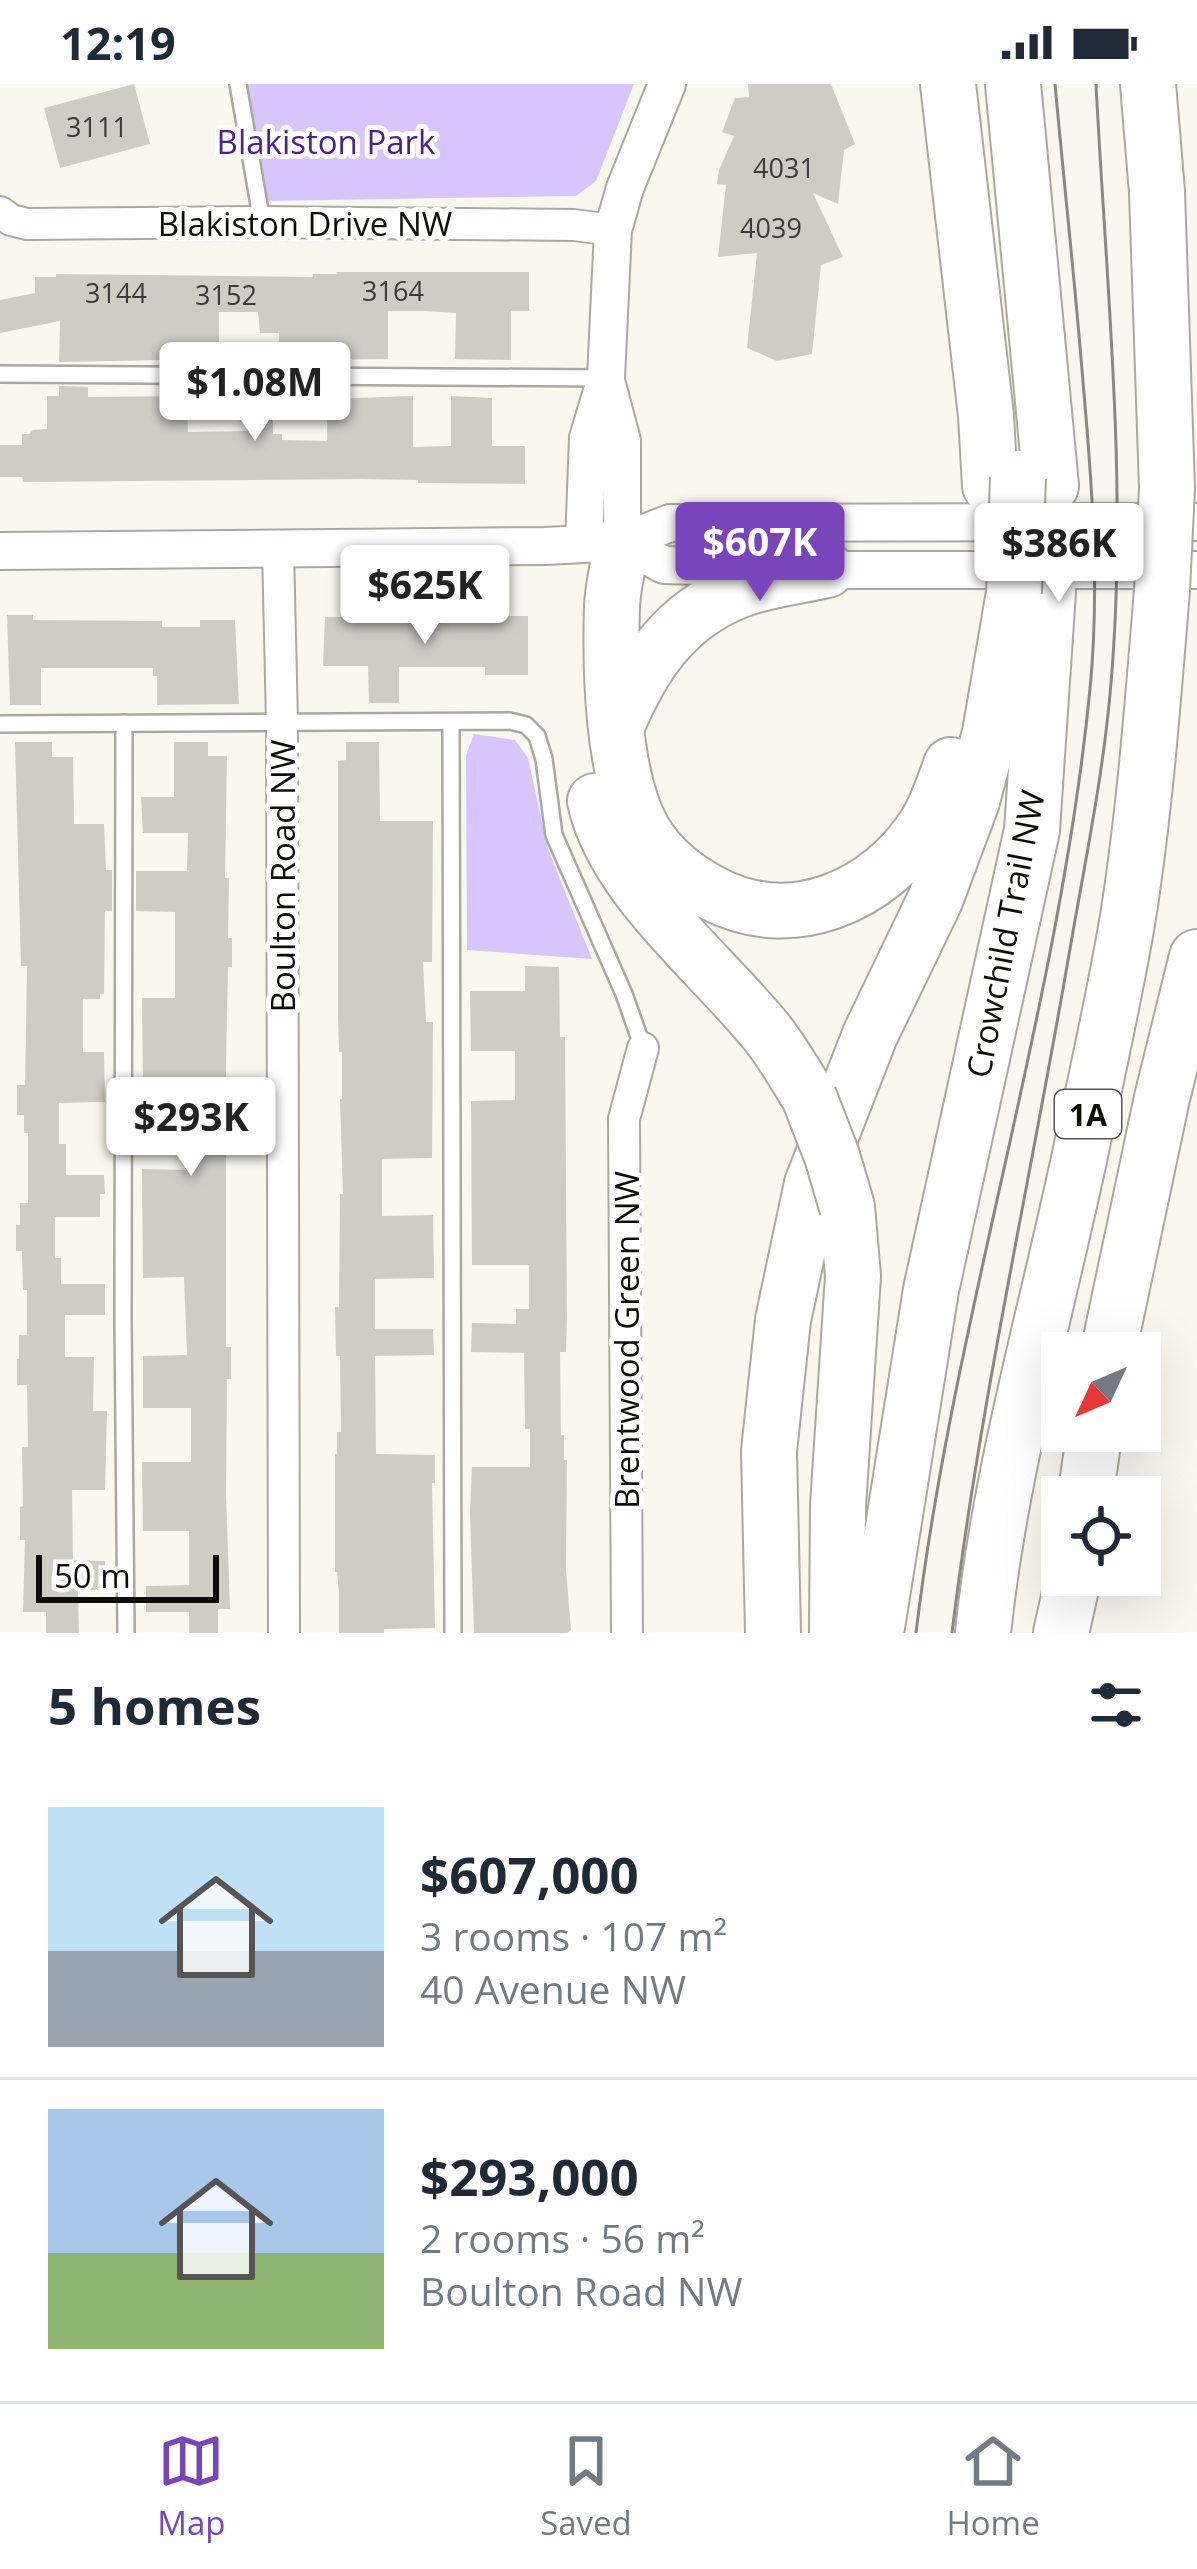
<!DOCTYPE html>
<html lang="en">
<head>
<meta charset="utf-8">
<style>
	:root { --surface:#fff; --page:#f2f2f3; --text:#1f2937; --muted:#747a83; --line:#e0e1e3; --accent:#7a44bb }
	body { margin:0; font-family:"Open Sans",sans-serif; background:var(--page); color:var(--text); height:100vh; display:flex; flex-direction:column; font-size:45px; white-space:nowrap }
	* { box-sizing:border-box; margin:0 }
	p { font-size:39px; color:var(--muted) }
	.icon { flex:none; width:66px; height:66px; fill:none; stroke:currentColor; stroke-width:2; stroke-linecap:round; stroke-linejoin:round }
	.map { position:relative; height:1549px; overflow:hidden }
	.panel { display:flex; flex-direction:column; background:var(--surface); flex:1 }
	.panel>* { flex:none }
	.needle { width:78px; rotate:226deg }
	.tools { position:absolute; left:1041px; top:1248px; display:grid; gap:24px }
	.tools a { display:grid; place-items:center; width:120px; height:120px; border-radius:0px; background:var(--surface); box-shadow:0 12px 48px #0002; font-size:60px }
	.scale { position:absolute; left:36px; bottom:30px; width:183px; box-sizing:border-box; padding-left:12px; border:6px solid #0c0c09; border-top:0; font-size:33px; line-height:42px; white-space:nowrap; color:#0c0c09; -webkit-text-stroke:9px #fff; paint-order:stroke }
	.price { position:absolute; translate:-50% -102px; padding:0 27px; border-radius:12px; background:#fff; color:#222; font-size:39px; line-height:78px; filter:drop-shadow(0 3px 6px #0008) }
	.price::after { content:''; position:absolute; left:50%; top:72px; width:36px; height:27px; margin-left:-18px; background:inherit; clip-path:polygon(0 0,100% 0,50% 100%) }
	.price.on { background:var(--accent); color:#fff }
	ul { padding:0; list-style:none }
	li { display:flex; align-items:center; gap:36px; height:300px; padding:0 48px }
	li+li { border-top:3px solid var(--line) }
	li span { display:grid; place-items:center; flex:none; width:336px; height:240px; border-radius:0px; color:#555 }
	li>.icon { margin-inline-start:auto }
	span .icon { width:144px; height:144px; fill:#fffc; stroke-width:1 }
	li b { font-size:51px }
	h2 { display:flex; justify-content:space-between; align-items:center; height:144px; padding:0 48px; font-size:51px }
	.status { display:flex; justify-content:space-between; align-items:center; height:84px; padding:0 60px; background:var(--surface); direction:ltr }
	.status svg { height:33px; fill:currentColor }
	.tabs { display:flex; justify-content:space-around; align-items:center; height:168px; border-top:3px solid var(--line); background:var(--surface); font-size:33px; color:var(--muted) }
	.tabs a { display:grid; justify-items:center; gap:6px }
	.tabs .on { color:var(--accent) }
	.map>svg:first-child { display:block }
	.green { fill:#d9c5fe }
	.building { fill:#cecdc4 }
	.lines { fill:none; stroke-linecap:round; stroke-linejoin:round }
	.service-casing { stroke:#aaa9a1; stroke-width:20 }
	.minor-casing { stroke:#aaa9a1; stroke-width:34 }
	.tertiary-casing { stroke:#aaa9a1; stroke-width:40 }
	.motorway-casing { stroke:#aaa9a1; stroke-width:58 }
	.service { stroke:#fff; stroke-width:15 }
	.minor { stroke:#fff; stroke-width:30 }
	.tertiary { stroke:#fff; stroke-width:36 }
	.motorway { stroke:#fff; stroke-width:54 }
	.tram { stroke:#898982; stroke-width:3 }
	.motorway-bridge-casing { stroke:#aaa9a1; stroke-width:58; stroke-linecap:butt }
	.motorway-bridge { stroke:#fff; stroke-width:54 }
	.labels { text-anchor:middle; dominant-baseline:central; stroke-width:10; stroke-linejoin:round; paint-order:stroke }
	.number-label { font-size:27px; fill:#3c3c38 }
	.shield { fill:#fff; stroke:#555553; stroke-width:3 }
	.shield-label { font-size:30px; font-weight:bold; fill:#0c0c09 }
	.park-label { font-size:33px; fill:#512085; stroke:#fff }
	.street-label { font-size:33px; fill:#0c0c09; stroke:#fff }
</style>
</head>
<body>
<div class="status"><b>12:19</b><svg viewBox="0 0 49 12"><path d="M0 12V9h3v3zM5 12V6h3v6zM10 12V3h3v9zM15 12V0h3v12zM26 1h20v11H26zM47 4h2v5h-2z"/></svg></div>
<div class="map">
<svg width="1197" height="1549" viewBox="0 0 1197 1549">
	<rect width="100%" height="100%" fill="#f9f8ef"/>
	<g class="green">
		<path d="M246,0H634L596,97L576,112L267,117Z"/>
		<path d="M474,650L515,656L528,674L548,765L592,875L467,866L466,671Z"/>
	</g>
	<g class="building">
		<path d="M134,0L150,60L60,84L44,24Z"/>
		<path d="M748,0H831L855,60L844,66L838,120L813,109L843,173L821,181L812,270L777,277L747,264L757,169L718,173L726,101L717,100L719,86L734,52L722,48L735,14L749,13Z"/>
		<path d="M336,188H529V227H511V276L455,275L456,229L425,227H388V275L279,276V249H260L258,228H219V275L59,278L60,237L0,249V216L35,209V193H56V190L313,193V190H337Z"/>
		<path d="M59,302L88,303V313L187,312L188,348L247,347V312H273V350H282V356L327,357V315L413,312V363L451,362V312L492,314V362H525V400L418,399V396L361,395L23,398L22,393H0V361H22V350H29L33,346L47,345V312H59Z"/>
		<path d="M7,531H33V536L162,537V543H200V536H235L239,620L157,621V592H153V584H41V621H10Z"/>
		<path d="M485,532H528V591H485V583H399V619H369L368,582H323L325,533H420V536L485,535Z"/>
		<path d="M15,658H52V673H73L74,740H104L106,786H112V827H105L104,910H100V915H83V968H104L105,1018L59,1019V1060H66V1091H104L105,1110H100V1133H55V1174H61V1200H105V1231H65V1273H94L93,1327H107L105,1406H72L73,1476L105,1477V1506H78L79,1549H46V1528H23L25,1456H20V1423L23,1422L22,1363H28L27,1301H17V1275H19V1251H27V1206H23L22,1167H16V1141H20V1119H28V1049H24V1031H17V1001H25L27,882H21Z"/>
		<path d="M174,658H208V672H227L225,794H229L228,854H232V883H228L226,982V1263H231V1295H227L226,1410L230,1525H218V1549H189V1528H146V1502L189,1501V1447H143L142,1378H191V1324H143V1272L187,1271L184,1193L143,1194L142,1085L192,1086V1031L142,1032L140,1030V1005L143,1002L142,914H175V828L136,827V787H187L188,749H143L141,713H174Z"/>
		<path d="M346,658H379L380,737H433L432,878H423L426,938H433L432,1074L382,1075V1132L433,1131L434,1194L375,1195V1245H433L434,1271L375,1272L376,1370L435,1371V1399H432L435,1544L384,1545V1549H339V1510L337,1488H335V1370H337V1348H341L340,1272H336L335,1223H339L340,1110H343L340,1015H342V968H339L338,935V677L346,676Z"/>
		<path d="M525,882L559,883L560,953H565L567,1233L566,1268H560L561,1351H564V1376H567L566,1485L571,1546L567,1549H474L470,1429L472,1383H530V1345H525L524,1269L471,1268L472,1239L516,1240V1225H529V1181H472L471,1017L515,1016V967H471L470,907H525Z"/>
	</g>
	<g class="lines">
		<defs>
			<g id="service">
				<path d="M238,0L262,138"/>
				<path d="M0,290L603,294"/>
				<path d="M451,638L453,1549"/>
				<path d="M124,639L123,1237L126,1549"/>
				<path d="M0,640L510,637L526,641L537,652L544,675L554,751L624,910L643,964"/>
			</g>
			<g id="minor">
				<path d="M0,128L11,136L27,140L262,138L574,141L613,146"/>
				<path d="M278,466L282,638L284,1549"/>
				<path d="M627,1549L624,1035L643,964"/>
			</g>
			<g id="tertiary">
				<path d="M606,297L622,357V458"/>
				<path d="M622,458L664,481L827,486H1197"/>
				<path d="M584,459L588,354L606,294L613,146L625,104L667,0"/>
				<path d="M0,467L545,462L622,458L670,439L1197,438"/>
			</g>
			<g id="motorway">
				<path d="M948,0L986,332L990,402"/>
				<path d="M1013,0L1051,402"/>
				<path d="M1148,0L1157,108L1167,404"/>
				<path d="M622,458C619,479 613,501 612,522C610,586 612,692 644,748C660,775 685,795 712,809C791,851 880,813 926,740C937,722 944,701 951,681"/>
				<path d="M618,639C643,581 674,533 735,508C763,496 797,493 827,486"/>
				<path d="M595,717C614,804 713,881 768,950C783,969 796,992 809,1013"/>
				<path d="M1108,1269L1162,1014L1197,873"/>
				<path d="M1085,1413L1095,1347"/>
				<path d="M773,1549L769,1367L783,1236L812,1100L870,951L935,816L972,717L990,649L1014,509"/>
				<path d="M837,1549L838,1422L853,1192L847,1123"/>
				<path d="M876,1549L931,1206L1032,746L1048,508"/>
				<path d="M983,1549C1000,1385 1047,1227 1081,1066C1097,989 1115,911 1128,833C1145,725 1153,616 1162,506"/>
				<path d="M1061,1549L1074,1491"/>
			</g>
		</defs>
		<use href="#service" class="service-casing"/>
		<use href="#minor" class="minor-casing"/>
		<use href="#tertiary" class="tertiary-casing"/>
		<use href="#motorway" class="motorway-casing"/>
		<use href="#service" class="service"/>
		<use href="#minor" class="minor"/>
		<use href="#tertiary" class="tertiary"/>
		<use href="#motorway" class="motorway"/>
		<g class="tram">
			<path d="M916,1549C954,1231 1059,924 1090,605C1100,503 1092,399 1083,298C1075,198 1064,99 1055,0"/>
			<path d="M952,1549C980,1318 1032,1089 1071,859C1086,773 1104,686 1111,599C1128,400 1106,199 1096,0"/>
		</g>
		<defs>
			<g id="motorway-bridge">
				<path d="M1162,506L1167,404"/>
				<path d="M1014,509L1018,394"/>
				<path d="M809,1013L832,1072L847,1123"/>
			</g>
		</defs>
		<use href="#motorway-bridge" class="motorway-bridge-casing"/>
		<use href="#motorway-bridge" class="motorway-bridge"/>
	</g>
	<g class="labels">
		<g class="number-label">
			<text x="97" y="42">3111</text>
			<text x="784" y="83">4031</text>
			<text x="771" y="143">4039</text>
			<text x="393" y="206">3164</text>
			<text x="116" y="208">3144</text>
			<text x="226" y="210">3152</text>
		</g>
		<rect class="shield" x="1055" y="1006" width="66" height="48" rx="9"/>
		<g class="shield-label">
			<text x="1088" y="1030">1A</text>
		</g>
		<g class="park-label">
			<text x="326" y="57">Blakiston Park</text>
		</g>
		<g class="street-label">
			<text x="305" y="139">Blakiston Drive NW</text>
			<text transform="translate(282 792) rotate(-90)">Boulton Road NW</text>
			<text transform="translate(1005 850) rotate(-79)">Crowchild Trail NW</text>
			<text transform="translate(626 1256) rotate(-90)">Brentwood Green NW</text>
		</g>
	</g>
</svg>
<div class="tools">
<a><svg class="needle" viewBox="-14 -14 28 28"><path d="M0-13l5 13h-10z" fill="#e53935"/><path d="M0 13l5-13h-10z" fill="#747a83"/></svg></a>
<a><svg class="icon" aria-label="locate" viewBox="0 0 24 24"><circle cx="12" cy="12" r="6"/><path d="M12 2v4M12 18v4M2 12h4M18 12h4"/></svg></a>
</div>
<div class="scale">50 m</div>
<b class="price" style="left:255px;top:360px">$1.08M</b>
<b class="price on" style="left:760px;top:520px">$607K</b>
<b class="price" style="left:1059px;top:521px">$386K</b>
<b class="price" style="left:425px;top:563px">$625K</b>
<b class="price" style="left:191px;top:1095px">$293K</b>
</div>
<section class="panel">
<h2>5 homes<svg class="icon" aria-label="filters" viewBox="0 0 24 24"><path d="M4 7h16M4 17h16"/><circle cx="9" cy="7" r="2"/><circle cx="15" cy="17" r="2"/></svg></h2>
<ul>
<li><span style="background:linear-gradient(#bfe0f5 60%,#9aa5b1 0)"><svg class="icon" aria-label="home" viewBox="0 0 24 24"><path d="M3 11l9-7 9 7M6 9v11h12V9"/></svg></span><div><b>$607,000</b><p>3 rooms · 107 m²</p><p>40 Avenue NW</p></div></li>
<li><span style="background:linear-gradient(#a9c7e8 60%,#8fb573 0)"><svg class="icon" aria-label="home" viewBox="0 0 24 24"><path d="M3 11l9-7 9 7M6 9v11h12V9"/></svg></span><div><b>$293,000</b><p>2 rooms · 56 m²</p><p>Boulton Road NW</p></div></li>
</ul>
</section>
<nav class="tabs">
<a class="on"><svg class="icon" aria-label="map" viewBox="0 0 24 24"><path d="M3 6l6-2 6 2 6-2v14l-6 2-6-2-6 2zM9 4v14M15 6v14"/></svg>Map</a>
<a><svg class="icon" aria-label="saved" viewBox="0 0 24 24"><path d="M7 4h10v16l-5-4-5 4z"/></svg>Saved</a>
<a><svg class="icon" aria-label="home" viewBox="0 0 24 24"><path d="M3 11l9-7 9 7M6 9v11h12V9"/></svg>Home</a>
</nav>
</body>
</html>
